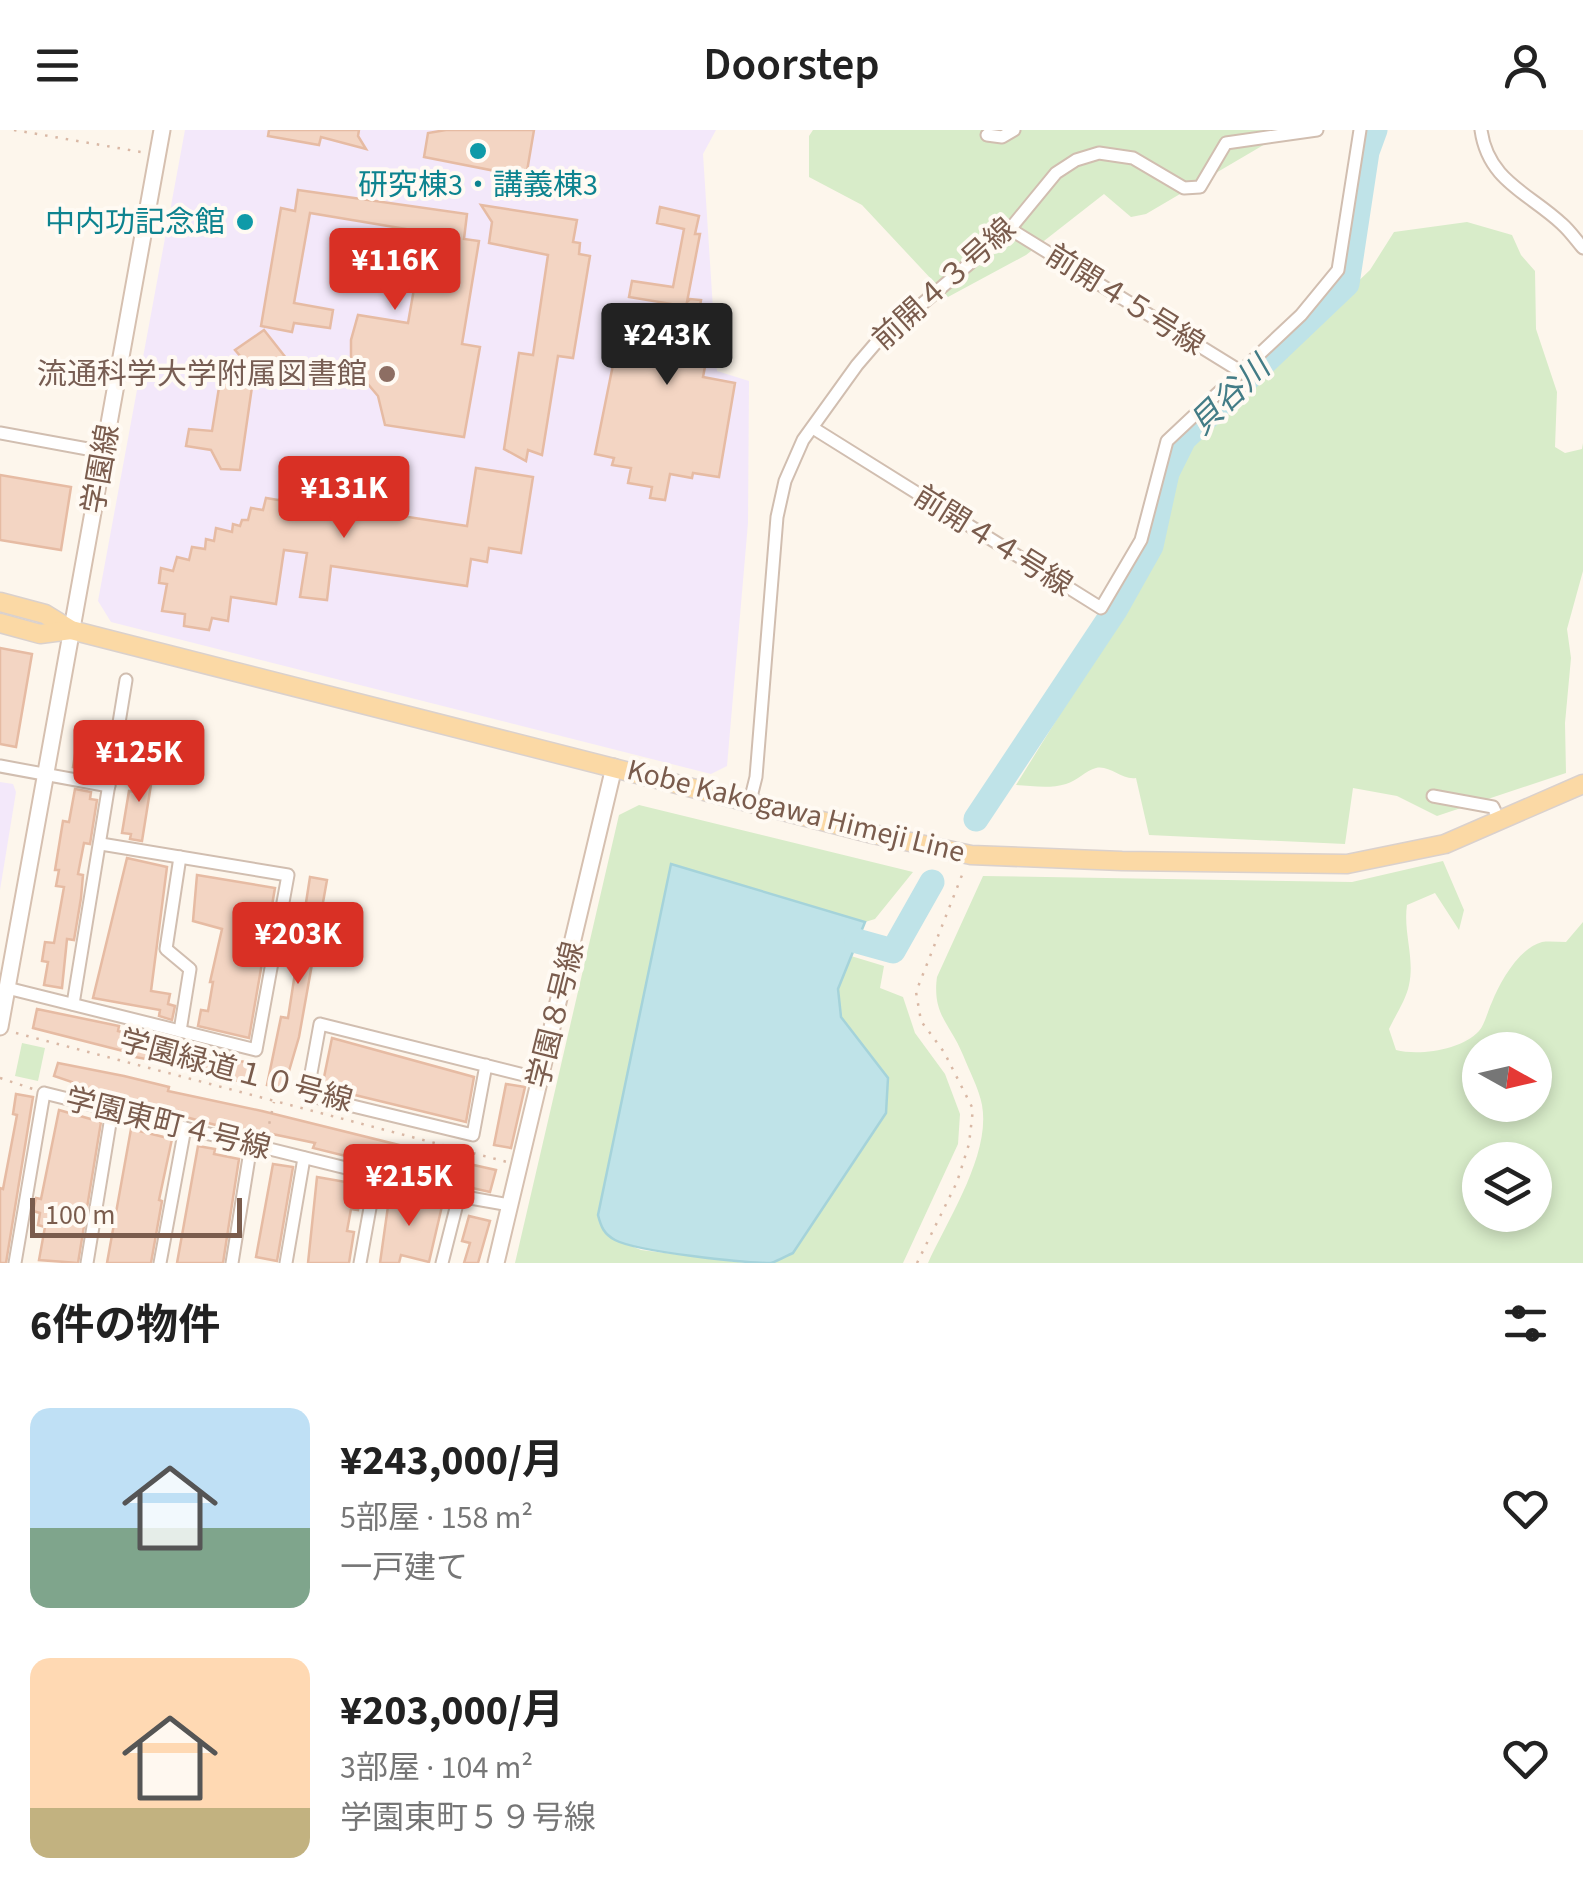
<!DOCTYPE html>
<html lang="ja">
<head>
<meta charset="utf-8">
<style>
	:root { --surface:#fff; --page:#f6f6f6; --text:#222; --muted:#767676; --accent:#d93025 }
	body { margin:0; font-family:"Source Sans 3","Noto Sans JP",sans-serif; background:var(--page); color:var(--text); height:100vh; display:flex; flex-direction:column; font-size:38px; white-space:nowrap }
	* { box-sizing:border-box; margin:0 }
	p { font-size:32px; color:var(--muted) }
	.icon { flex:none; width:55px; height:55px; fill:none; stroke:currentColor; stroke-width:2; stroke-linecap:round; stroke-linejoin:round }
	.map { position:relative; height:1133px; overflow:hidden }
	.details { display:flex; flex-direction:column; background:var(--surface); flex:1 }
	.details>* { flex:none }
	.needle { width:65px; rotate:98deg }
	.buttons { position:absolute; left:1462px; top:902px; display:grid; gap:20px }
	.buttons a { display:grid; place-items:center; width:90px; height:90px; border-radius:50%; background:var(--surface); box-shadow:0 5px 15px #0003; font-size:50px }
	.scale { position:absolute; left:30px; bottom:25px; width:212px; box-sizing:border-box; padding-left:10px; border:5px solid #7a5c4d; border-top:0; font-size:28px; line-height:35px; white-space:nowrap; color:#7a5c4d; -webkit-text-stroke:8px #fffaf3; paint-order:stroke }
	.price { position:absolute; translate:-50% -85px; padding:0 22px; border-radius:10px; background:var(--accent); color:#fff; font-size:32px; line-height:65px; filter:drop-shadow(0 2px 5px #0008) }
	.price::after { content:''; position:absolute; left:50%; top:60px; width:30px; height:22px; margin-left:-15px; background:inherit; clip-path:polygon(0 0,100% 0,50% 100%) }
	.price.current { background:#222; color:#fff }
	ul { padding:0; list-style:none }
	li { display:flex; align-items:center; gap:30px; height:250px; padding:0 30px }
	li span { display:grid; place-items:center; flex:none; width:280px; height:200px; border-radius:20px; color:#555 }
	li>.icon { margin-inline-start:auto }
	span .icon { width:120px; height:120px; fill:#fffc; stroke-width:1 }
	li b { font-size:42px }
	h2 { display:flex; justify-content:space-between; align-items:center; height:120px; padding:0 30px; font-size:42px }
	header { display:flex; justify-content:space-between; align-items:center; height:130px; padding:0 30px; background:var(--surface); font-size:45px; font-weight:600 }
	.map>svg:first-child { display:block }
	.education { fill:#f3e8fa }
	.green { fill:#d8ecc9; fill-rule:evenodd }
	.water { fill:#bfe3e8; stroke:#a5d3da; stroke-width:2.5 }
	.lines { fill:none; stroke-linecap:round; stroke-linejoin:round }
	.river { stroke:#bfe3e8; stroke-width:25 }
	.building { fill:#f3d5c3; stroke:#e6bba3; stroke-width:2.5 }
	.street-casing { stroke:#d1beb0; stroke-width:15 }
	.secondary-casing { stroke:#d6c0b0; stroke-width:19 }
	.primary-casing { stroke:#dad1cd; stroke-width:21 }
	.path { stroke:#d9b8a5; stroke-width:2.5; stroke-dasharray:2.5 8; stroke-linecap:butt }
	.street { stroke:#fff; stroke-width:11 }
	.secondary { stroke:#fff; stroke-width:15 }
	.primary { stroke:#fbd9a5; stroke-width:18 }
	.culture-dot { fill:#0f9aa8; stroke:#fffaf3; stroke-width:4 }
	.education-dot { fill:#8d6e63; stroke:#fffaf3; stroke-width:4 }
	.labels { text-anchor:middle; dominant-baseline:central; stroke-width:8; stroke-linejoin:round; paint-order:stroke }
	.culture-label { font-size:30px; fill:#0d838f; stroke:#fffaf3 }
	.street-label { font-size:30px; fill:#7a5c4d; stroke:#fffaf3 }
	.education-label { font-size:30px; fill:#785e54; stroke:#fffaf3; text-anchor:end }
	.water-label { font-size:32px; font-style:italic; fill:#437c86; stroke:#fffaf3 }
</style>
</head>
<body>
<header><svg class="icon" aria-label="menu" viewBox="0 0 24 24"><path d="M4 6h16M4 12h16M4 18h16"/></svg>Doorstep<svg class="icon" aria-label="person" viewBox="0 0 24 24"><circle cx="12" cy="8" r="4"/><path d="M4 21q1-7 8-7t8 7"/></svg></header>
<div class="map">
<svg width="1583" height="1133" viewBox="0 0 1583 1133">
	<rect width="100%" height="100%" fill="#fdf6ec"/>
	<g class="education">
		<path d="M185,0H716L703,24L717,241L749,251L748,393L727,636L711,644L111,492L98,471Z"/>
		<path d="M0,652L13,654L16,662L0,760Z"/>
	</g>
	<g class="green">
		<path d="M813,0H1289L1146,84L1131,87L1104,64L1026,125L948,167L862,75L809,47V6Z"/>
		<path d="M1467,92L1512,105L1521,125L1535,141L1536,199L1557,262L1555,317L1565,323L1582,319L1583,313V441L1567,499L1571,528L1565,593L1566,643L1437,686L1397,666L1353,658L1345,714L1149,705L1136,648C1121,650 1110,635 1096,638C1086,640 1077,651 1066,654C1050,659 1032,656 1016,655L1159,425L1174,343L1194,308L1370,140L1394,102Z"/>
		<path d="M639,675L913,742L875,789L865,792L671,735L614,1109L641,1120L746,1133H515L619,685Z"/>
		<path d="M1443,731L1464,780L1459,800L1435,763L1407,775C1403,802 1415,828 1409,855C1406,870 1395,886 1389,899L1396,920C1419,926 1462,920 1479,901C1485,894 1488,880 1492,872C1500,852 1519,818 1542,812C1549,811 1558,812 1566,812L1583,792V1133H928C948,1089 991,1024 982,975C979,959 969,940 963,925C950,893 932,885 937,847L983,746L1352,752ZM1480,920H1535V975H1480ZM1480,1030H1535V1085H1480Z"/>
		<path d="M851,826L884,836L880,858L903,867L915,903L945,944L960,984L958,1014L903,1133H771L793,1123L888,948L841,887L838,859Z"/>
		<path d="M22,913L45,918L38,951L15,946Z"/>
	</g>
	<path class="water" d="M671,734L865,792L838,859L841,887L888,948L886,983L793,1123C786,1126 778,1131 771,1133C746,1133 638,1122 615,1110C604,1104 601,1097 598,1085Z"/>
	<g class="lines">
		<g class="river">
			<path d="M976,689L1115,480L1151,416L1167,343L1184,309L1347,154L1367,22L1375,0"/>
			<path d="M857,811L893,821L932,752"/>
		</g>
	</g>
	<g class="building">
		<path d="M269,0H359L358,6L366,19L321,7L319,15L268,6Z"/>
		<path d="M446,0H534L526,47L424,27L428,3Z"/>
		<path d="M298,60L467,84L464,109L479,111L462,214L480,217L464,307L385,295L378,266L351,234V210L358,185L408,193L424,102L310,83L294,173L333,180L330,198L294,193L292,202L261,196L281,78L295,81Z"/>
		<path d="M481,75L577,90L573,112L580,113L579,124L590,126L573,228L558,226L542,325L528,320L526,331L504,319L519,223L533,225L548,125L489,113L492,92Z"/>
		<path d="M660,77L699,86L695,104H700L687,172L690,169L701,170L700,176L707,178L700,220L708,221L703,247L735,253L719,347L693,343L692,348L670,344L665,370L650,368L652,357L628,353L631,338L612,335L614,328L595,324L619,205L663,213L666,197L684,176L629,167L632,151L673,157L684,99L657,93Z"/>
		<path d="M264,200L286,228L258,247L235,220Z"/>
		<path d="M221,245L253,250L240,340L221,339L211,320L186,316L189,299L212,301Z"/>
		<path d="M341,332L340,339L393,348V353L401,354L395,385L467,396L476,338L533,347L521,423L489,418L487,432L471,429L467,456L331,436L327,470L300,467L307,423L284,420L276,474L231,467L228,491L212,488L209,500L184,496L185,484L162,481L167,454L159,453L161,438L173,441L177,427L189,430L192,417L205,419L206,409L214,411L216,398L232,402L233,394L240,396L242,390H248L251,378L263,380L266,368L278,370L306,361L323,337Z"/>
		<path d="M0,345L71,357L61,420L0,410Z"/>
		<path d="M0,518L32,524L16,617L0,614Z"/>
		<path d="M76,619L96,622L95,630L100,631L98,644L73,637Z"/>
		<path d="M141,634L154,636L142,711L130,709L131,704L122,703L129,661L136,662Z"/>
		<path d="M75,659L91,662L90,669L97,670L90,714L84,713L78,744L83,745L81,768L74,810L67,809L62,858L44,855L48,832L42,831L45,812L54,813L64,757L56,756L59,740H55L63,691L69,692Z"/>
		<path d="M127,728L167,737L151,861L170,864L168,874L175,876L172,890L159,886L160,880L93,868Z"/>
		<path d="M197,745L275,758L249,908L198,896L201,880L208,881L213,852H210L222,799L193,791Z"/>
		<path d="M310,747L327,750L299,907L284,958L267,955L281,887L288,888Z"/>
		<path d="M37,879L119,896L118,901L200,922V919L231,923L230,929L250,933L246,953L230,949V945L135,927V924L33,898Z"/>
		<path d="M332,908L474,947L466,992L322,957Z"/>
		<path d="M58,933L124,946L169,957L168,961L262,981L403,1016L402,1019L496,1040L490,1062L410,1044L411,1039L387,1035L388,1030L368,1026L366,1031L313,1018L315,1013L258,1001L257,1006L182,986L183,982L87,963L71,957L72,952L54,946Z"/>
		<path d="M506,954L525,957L511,1018L494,1015Z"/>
		<path d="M16,964L33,967L6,1133H0V1058L3,1059L17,985L13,984Z"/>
		<path d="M59,980L101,992L78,1133L39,1130L45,1097L38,1095L40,1083L33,1081L36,1068L41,1069Z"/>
		<path d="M131,999L172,1009L159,1070L162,1071L151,1133H107Z"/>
		<path d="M198,1016L215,1019L214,1024L239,1029L223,1133H177Z"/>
		<path d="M273,1034L293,1037L277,1131L256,1127Z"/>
		<path d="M317,1047L363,1055L358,1080L351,1079L347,1101L354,1102L349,1133H308Z"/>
		<path d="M390,1062L442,1076L429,1132L401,1125L399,1133H380Z"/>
		<path d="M469,1086L490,1091L478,1133H464L470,1113L462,1111Z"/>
	</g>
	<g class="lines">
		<defs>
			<g id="street">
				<path d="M1481,0C1488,51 1529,63 1562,94C1570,101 1576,110 1583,118"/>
				<path d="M987,5L1002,7L1014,0"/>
				<path d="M1010,99L1240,241"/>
				<path d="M813,298L1101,478L1141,410L1167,311L1301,185L1338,140L1360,0"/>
				<path d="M0,303L104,322"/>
				<path d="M0,636L109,656"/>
				<path d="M1433,666L1493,677L1499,690"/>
				<path d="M750,671L756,647L777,387L785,351L803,310L857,235L875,214L1010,99L1056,43L1076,30L1099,23L1133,28L1184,58L1200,57L1226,13L1317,0"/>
				<path d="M7,858L256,920L288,745L101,714"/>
				<path d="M73,874L126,550"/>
				<path d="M180,901L190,839L166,819L180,727"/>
				<path d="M486,935L473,1005L307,965L320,894L540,949"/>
				<path d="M459,1066L510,1075"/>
				<path d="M15,1133L44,963L459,1066L442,1133"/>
				<path d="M87,1133L112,981"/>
				<path d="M160,1133L185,998"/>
				<path d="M232,1133L251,1015"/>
				<path d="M286,1133L304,1028"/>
				<path d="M360,1133L376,1045"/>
			</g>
			<g id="secondary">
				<path d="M0,897L162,0"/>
				<path d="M496,1133L614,637"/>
			</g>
			<g id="primary">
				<path d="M0,472L45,484L71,500L873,704L971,725L1122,731L1347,734L1445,714L1583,654"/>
				<path d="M0,493L40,504L71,500"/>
			</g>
		</defs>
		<use href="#street" class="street-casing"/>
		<use href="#secondary" class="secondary-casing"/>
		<use href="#primary" class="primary-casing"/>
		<g class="path">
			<path d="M14,0L141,22"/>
			<path d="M16,903L507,1032"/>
			<path d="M0,948L33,959"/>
			<path d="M267,1004L274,972"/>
			<path d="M917,1133L957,1052L969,1014L973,979L944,922L921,891L916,862L964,740"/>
		</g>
		<use href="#street" class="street"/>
		<use href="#secondary" class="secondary"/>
		<use href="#primary" class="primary"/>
	</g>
	<g class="culture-dot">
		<circle cx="478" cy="21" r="10"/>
		<circle cx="245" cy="92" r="10"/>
	</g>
	<circle class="education-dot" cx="387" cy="244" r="10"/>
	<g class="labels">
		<g class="culture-label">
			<text x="478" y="55">研究棟3・講義棟3</text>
			<text x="225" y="92" text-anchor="end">中内功記念館</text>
		</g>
		<g class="street-label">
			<text transform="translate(944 154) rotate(-42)">前開４３号線</text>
			<text transform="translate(1125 170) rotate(32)">前開４５号線</text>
			<text transform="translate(101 339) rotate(-80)">学園線</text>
			<text transform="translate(993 411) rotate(32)">前開４４号線</text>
			<text transform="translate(796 681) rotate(14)">Kobe Kakogawa Himeji Line</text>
			<text transform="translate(556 885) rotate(-76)">学園８号線</text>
			<text transform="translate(236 941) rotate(15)">学園緑道１０号線</text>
			<text transform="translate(168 994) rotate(14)">学園東町４号線</text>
		</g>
		<g class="education-label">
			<text x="367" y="244">流通科学大学附属図書館</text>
		</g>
		<g class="water-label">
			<text transform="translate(1230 266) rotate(-44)">貝谷川</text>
		</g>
	</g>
</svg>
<div class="buttons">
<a><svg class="needle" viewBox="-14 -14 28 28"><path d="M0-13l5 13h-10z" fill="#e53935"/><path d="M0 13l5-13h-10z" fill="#767676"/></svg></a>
<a><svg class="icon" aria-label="layers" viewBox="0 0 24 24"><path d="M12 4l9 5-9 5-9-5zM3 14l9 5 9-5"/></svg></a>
</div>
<div class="scale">100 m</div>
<b class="price" style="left:395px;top:183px">¥116K</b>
<b class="price current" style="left:667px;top:258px">¥243K</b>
<b class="price" style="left:344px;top:411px">¥131K</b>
<b class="price" style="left:139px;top:675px">¥125K</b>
<b class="price" style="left:298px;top:857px">¥203K</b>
<b class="price" style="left:409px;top:1099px">¥215K</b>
</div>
<section class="details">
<h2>6件の物件<svg class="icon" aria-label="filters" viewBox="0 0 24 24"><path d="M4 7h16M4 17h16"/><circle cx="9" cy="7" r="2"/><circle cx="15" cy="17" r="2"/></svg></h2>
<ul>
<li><span style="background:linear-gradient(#bfe0f5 60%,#7fa58c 0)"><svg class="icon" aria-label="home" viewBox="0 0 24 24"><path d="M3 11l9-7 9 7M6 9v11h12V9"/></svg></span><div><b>¥243,000/月</b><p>5部屋 · 158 m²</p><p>一戸建て</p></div><svg class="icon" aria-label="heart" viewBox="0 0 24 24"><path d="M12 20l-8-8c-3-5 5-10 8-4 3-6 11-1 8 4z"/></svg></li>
<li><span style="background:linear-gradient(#ffd9b3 75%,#c2b280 0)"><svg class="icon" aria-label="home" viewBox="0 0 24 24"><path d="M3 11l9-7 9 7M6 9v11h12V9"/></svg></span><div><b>¥203,000/月</b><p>3部屋 · 104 m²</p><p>学園東町５９号線</p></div><svg class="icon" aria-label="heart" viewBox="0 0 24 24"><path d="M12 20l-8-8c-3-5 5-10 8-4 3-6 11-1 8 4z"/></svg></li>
</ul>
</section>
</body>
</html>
